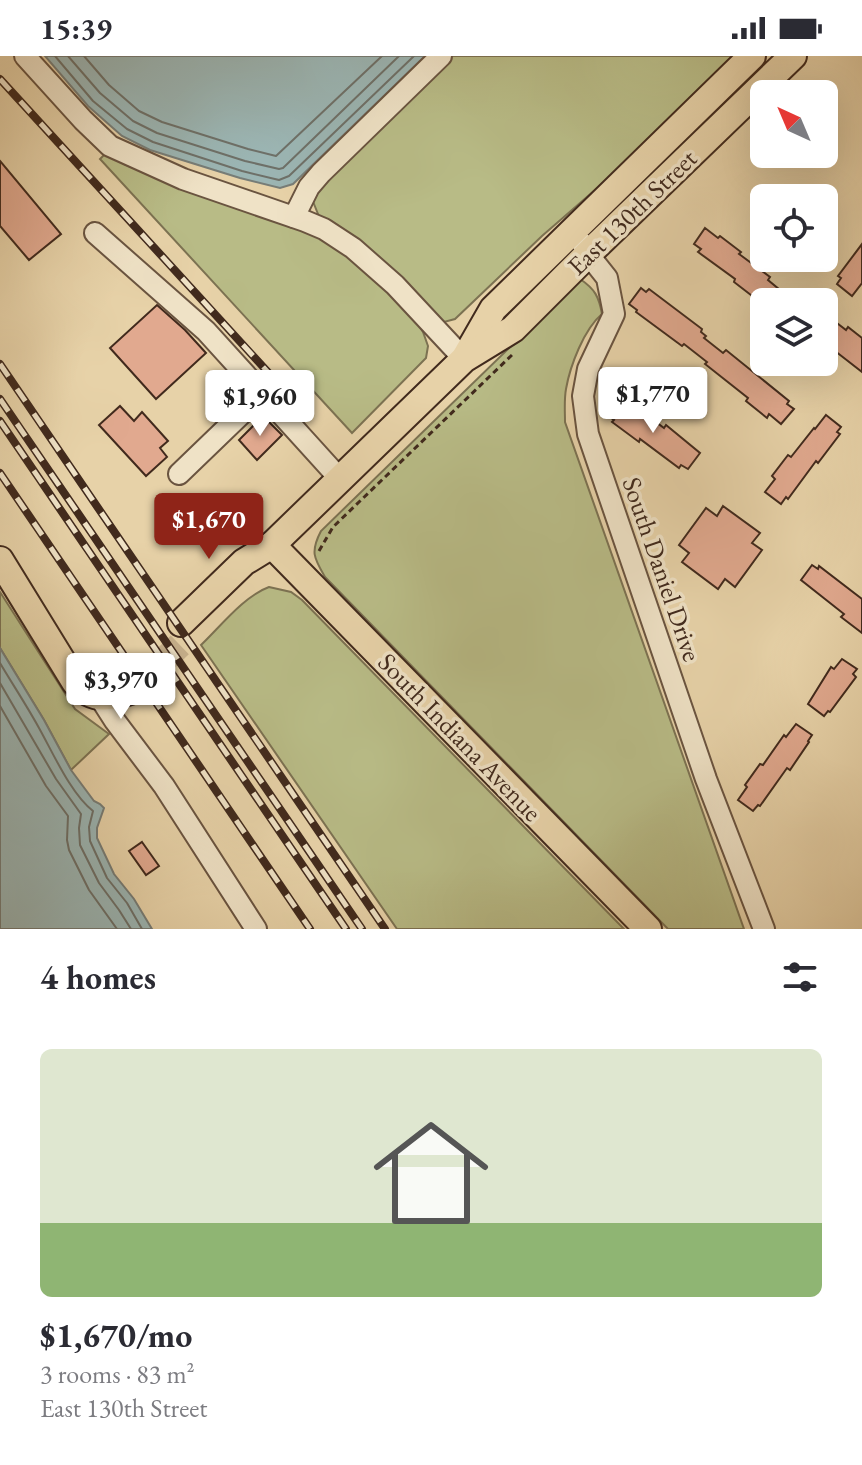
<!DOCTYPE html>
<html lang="en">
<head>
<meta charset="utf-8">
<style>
	:root { --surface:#fff; --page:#f2f2f3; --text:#2b2b33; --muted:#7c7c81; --accent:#8f2418 }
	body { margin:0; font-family:"EB Garamond",serif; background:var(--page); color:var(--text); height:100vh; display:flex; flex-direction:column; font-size:30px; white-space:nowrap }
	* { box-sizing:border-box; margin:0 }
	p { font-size:26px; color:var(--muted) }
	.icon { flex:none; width:44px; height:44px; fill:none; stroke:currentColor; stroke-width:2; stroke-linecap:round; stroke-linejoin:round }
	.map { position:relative; height:873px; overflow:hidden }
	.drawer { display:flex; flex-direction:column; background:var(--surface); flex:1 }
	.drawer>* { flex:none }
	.needle { width:52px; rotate:316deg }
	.controls { position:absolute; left:750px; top:24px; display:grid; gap:16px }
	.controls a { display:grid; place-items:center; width:88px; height:88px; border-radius:12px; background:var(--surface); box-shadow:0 8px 32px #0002; font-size:40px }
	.price { position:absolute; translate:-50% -68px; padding:0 18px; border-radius:8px; background:#fff; color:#222; font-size:26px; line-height:52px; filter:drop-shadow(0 2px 4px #0008) }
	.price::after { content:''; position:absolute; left:50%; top:48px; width:24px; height:18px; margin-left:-12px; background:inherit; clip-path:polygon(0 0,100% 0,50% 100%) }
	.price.on { background:var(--accent); color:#fff }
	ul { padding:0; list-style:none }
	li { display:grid; align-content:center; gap:16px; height:424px; padding:0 40px }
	li span { display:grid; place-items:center; height:248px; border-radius:12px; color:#555 }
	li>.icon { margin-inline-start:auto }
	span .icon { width:144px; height:144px; fill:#fffc; stroke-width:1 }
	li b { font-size:34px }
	h2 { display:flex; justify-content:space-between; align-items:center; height:96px; padding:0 40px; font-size:34px }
	.status { display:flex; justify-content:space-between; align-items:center; height:56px; padding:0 40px; background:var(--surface); direction:ltr }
	.status svg { height:22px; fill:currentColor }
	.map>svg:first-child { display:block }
	.green { fill:#b8bb86; stroke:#7c7252; stroke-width:2 }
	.water { fill:#9bb5b3; stroke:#777d77; stroke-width:2 }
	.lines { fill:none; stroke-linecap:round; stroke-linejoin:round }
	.shore { stroke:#6e7068; stroke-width:2 }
	.building { fill:#e1a98f; stroke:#412a1d; stroke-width:2 }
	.major-tunnel { stroke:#c6b08c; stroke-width:26; stroke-dasharray:26 13; stroke-linecap:butt }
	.minor-casing { stroke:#6a5440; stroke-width:24 }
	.major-casing { stroke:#412a1d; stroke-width:30 }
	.path { stroke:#412a1d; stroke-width:3; stroke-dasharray:6 4; stroke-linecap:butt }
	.minor { stroke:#efe2c6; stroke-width:20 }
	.major { stroke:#e7d2a8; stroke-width:26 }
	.rail-casing { stroke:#412a1d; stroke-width:8 }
	.rail { stroke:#efe2c6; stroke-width:5; stroke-dasharray:15; stroke-linecap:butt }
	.labels { text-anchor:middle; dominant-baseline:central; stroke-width:7; stroke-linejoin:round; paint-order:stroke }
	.street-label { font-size:26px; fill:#412a1d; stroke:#efe2c6 }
</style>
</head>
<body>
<div class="status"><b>15:39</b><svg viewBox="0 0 49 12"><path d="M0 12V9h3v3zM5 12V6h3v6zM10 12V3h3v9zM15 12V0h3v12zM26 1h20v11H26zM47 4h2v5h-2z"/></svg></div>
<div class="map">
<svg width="862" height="873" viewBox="0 0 862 873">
	<rect width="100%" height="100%" fill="#e7d2a8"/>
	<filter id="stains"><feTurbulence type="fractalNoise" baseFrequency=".0025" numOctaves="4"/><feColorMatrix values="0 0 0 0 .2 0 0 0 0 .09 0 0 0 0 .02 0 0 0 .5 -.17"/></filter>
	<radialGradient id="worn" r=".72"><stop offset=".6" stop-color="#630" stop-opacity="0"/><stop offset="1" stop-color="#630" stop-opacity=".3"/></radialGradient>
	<g class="green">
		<path d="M448,0H740L648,88L542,180L455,263L444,266L430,257L320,163L312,143L318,125Z"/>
		<path d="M106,97L124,108L169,126L214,140L331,185L411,256L423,276L428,290L426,302L352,377L100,103Z"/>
		<path d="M580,223C595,233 599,241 602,258C584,273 570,310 566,333C564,344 565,355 565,366L744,873H668L325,521C314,502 310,496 321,475Z"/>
		<path d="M269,531L291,536L302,544L624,873H397L201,589C220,571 244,540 269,531Z"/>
		<path d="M0,536L75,653L109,678L71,714L44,664L0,592Z"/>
	</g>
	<g class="water">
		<path d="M45,0H425L293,128L280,132L240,122L150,94L122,80L88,50Z"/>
		<path d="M0,592L44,664L71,714L94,745L100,748L104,752L97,772V782L114,818L134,843L152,873H0Z"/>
	</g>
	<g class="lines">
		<g class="shore">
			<path d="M55,0L93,45L127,73L153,86L242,115L279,124L289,120L414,0"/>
			<path d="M68,0L100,37L133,65L157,77L245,105L279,113L283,112L399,0"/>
			<path d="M84,0L109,29L139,55L162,66L248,93L276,100L382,0"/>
			<path d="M0,607C13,629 27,650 39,672C53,697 71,738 93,755L89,771L90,785L107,822L127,847L142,873"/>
			<path d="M0,627L56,723L81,758L79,772L80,789L99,827L119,854L131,873"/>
			<path d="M0,650L46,730L68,760L67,784L69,794L89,834L117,873"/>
		</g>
	</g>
	<g class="building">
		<path d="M0,105L61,178L29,204L0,170Z"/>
		<path d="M705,172L718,182L720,180L741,196L739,198L770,221L768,224L780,234L771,246H760L734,226L735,223L698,196L701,193L694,188Z"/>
		<path d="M862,188V227L852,240L837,228L841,222L838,220Z"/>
		<path d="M641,232L646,236L649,233L702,273L701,276L706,280L704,282L723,297L726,294L789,345L787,348L794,353L781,368L769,358L767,362L746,345L748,342L705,308L707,306L684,288L682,290L636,256L637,254L629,248Z"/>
		<path d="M157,249L185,274L206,297L156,343L110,292Z"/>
		<path d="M833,264L846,274L848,271L862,282V316L826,288L828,286L824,283V277Z"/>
		<path d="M619,343L633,353L635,350L664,372L666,369L700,397L688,413L681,409L679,412L640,383L639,386L612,366L614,364L607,359Z"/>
		<path d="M120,350L134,365L142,356L168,385L160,392L167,401L146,420L99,369Z"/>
		<path d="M826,359L841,371L837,376L840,378L818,407L816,405L788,443L786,441L781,448L765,436L775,423L772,420L788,399L791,401L814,372L815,373Z"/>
		<path d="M263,360L282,379L257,404L239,384Z"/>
		<path d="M723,450L760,477L752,487L762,494L735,531L725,523L718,533L682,506L689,497L679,489L706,452L717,460Z"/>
		<path d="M812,509L818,513L819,510L862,543V577L841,561L844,558L801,524Z"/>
		<path d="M842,603L857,613L853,618L856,621L830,656L828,655L824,660L808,648L831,611L834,613Z"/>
		<path d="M796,668L812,679L808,685L809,686L790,714L787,712L760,750L758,749L753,755L738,744L747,731L745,729L760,708L763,709L784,679L786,681Z"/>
		<path d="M142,786L159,810L146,819L129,795Z"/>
	</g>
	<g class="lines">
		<path class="major-tunnel" d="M133,634L189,580"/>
		<defs>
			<g id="minor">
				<path d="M25,0L83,64L110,90L183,123L305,165L324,173L353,192L395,229L464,303"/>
				<path d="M294,161L309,131L321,117L441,0"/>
				<path d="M95,177L206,275L340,423"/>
				<path d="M582,187L588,198L607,222L614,258L588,313L583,340L588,378L706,723L764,873"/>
				<path d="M179,418L262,338"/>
				<path d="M99,640L115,665L164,730L256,873"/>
			</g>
			<g id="major">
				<path d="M466,300L493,253L752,0"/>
				<path d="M272,489L648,873"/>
				<path d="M0,504L75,626C94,646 110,642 133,634"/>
				<path d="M181,567L244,506L272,489L464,303L513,273L588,198L793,0"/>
			</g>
		</defs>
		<use href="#minor" class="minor-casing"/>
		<use href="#major" class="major-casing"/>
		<path class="path" d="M319,495L333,471L513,298"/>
		<use href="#minor" class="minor"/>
		<use href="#major" class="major"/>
		<defs>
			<g id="rail">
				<path d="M0,23L298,349"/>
				<path d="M0,308L385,873"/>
				<path d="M0,343L362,873"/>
				<path d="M0,365L346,873"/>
				<path d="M0,417L310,873"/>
			</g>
		</defs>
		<use href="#rail" class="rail-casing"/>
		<use href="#rail" class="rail"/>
	</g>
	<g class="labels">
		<g class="street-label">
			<text transform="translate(632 156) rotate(-44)">East 130th Street</text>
			<text transform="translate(662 513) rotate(71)">South Daniel Drive</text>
			<text transform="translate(460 681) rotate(46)">South Indiana Avenue</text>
		</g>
	</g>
	<rect width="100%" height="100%" filter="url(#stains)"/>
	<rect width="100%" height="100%" fill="url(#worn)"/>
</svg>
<div class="controls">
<a><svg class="needle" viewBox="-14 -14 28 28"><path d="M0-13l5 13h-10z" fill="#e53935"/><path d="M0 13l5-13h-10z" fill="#7c7c81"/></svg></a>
<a><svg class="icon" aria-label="locate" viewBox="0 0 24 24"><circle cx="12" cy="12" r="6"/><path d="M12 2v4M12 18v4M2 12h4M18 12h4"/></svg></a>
<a><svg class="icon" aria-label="layers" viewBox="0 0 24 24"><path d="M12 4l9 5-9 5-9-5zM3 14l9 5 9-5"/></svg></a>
</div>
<b class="price" style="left:653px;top:379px">$1,770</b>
<b class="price" style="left:260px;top:382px">$1,960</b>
<b class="price on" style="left:209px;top:505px">$1,670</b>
<b class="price" style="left:121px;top:665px">$3,970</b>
</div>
<section class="drawer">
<h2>4 homes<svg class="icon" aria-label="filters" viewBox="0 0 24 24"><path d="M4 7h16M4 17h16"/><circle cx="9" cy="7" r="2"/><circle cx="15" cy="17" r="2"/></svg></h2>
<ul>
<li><span style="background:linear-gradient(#dfe7d0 70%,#8fb573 0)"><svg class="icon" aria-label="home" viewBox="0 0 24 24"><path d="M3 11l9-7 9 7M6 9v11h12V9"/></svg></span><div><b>$1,670/mo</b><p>3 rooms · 83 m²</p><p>East 130th Street</p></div></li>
</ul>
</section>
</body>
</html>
